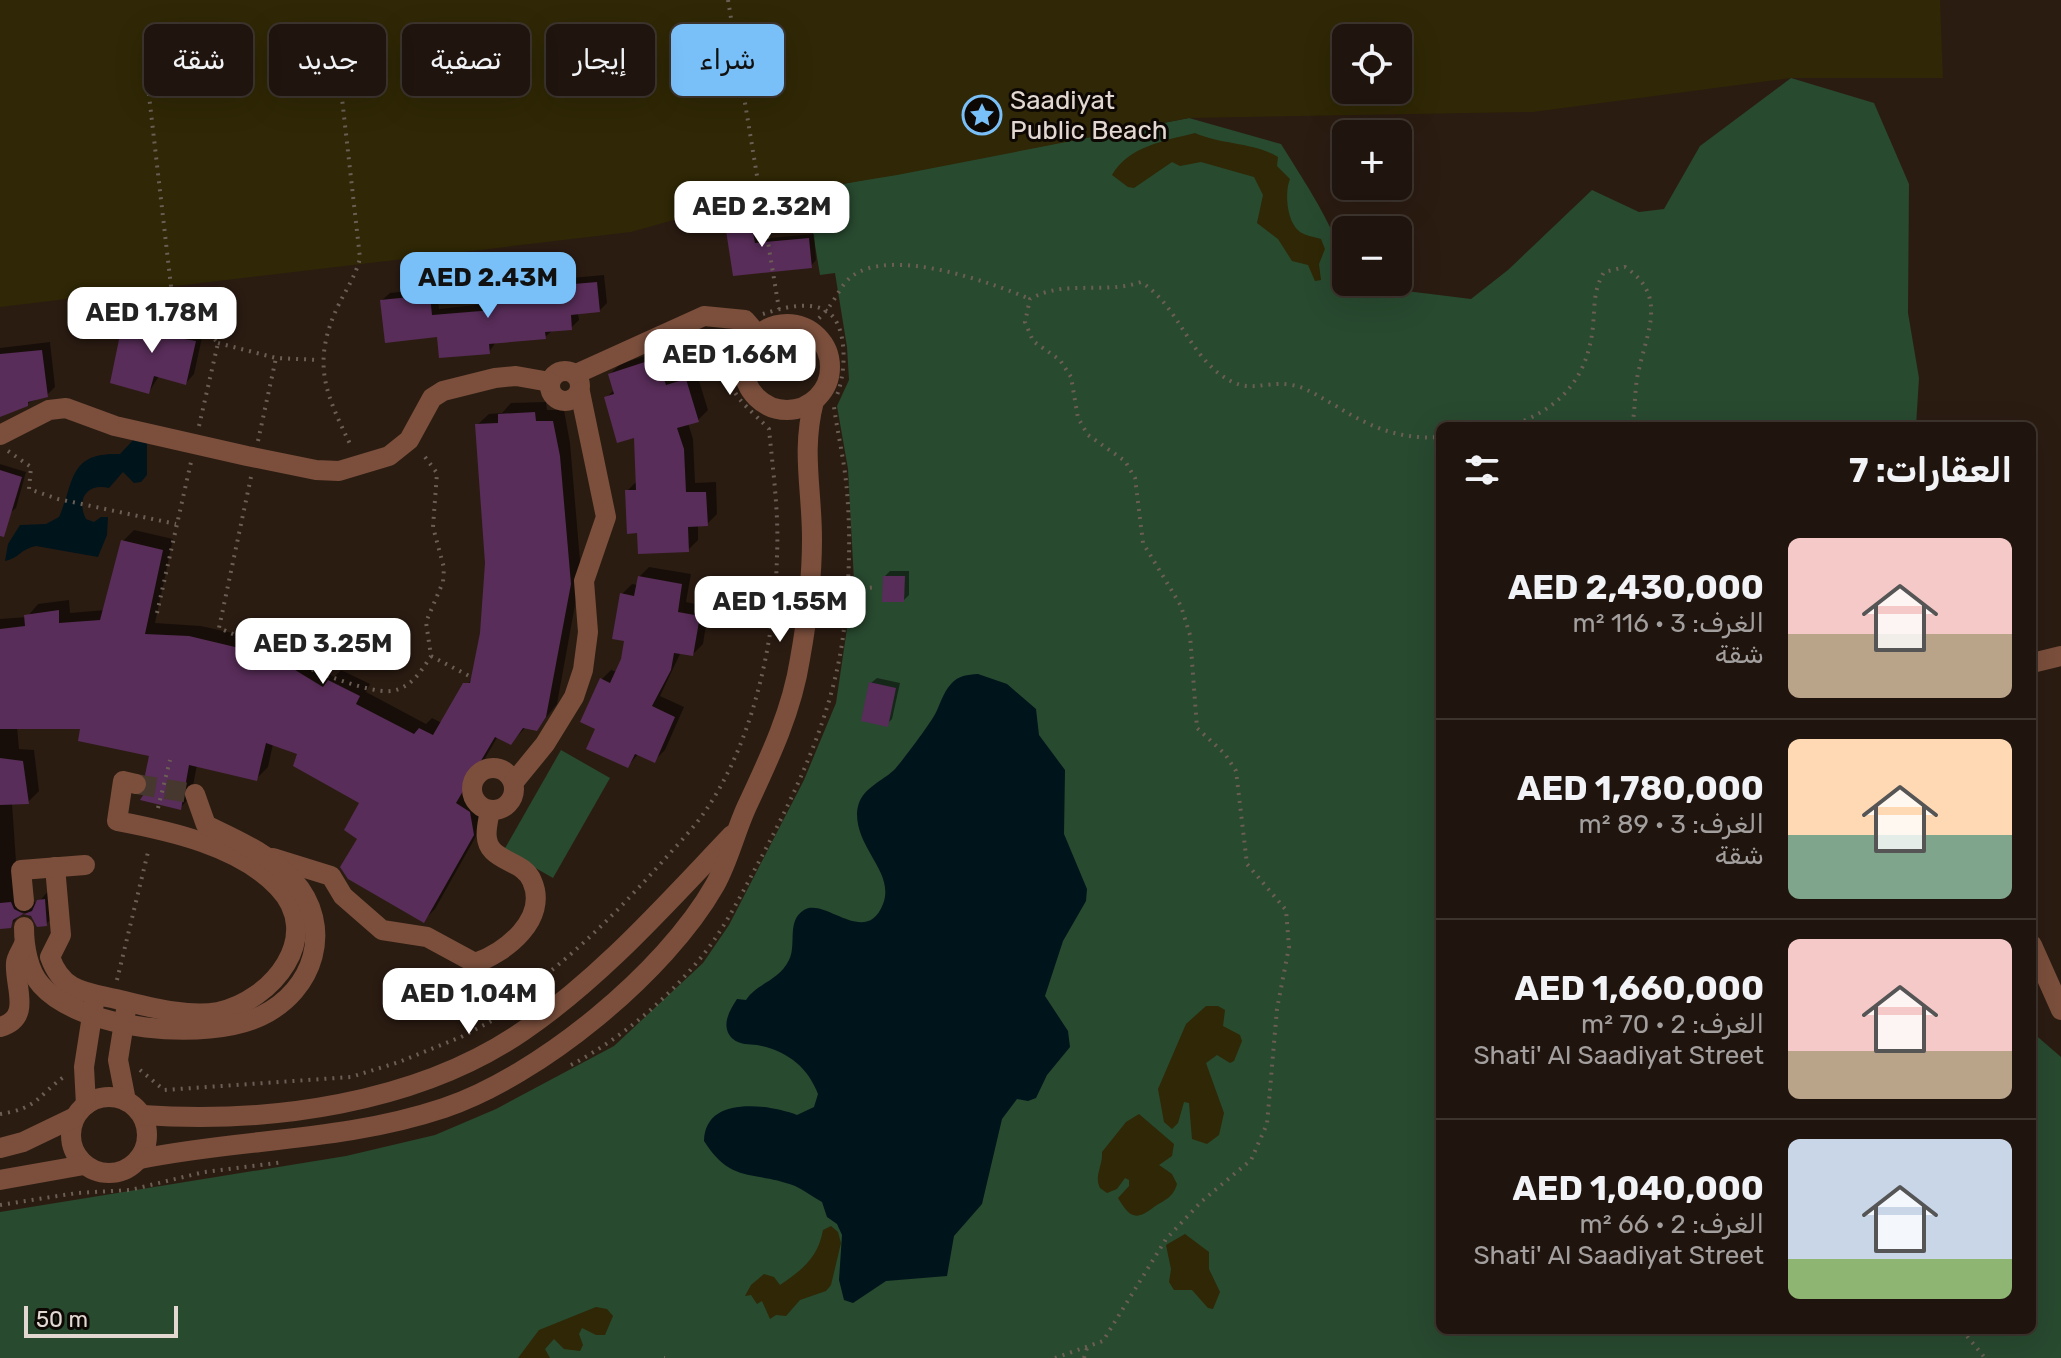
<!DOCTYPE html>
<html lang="ar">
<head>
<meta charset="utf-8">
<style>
	:root { --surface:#20150e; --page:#281e17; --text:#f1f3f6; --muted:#a29f9e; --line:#3d342e; --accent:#79bff8 }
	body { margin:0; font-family:Rubik,Vazirmatn,sans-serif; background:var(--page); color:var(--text); direction:rtl; height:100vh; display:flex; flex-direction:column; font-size:30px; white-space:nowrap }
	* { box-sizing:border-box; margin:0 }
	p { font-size:26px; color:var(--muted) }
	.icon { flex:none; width:44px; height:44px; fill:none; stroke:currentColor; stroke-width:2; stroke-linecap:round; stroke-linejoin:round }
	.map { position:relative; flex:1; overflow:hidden; direction:ltr }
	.side { position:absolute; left:1436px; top:422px; width:600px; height:912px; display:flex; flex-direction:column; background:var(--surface); border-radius:12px; box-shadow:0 8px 32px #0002,0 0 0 2px var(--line); direction:rtl }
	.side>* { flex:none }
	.guide { position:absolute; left:24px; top:24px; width:760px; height:72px; direction:rtl; display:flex; gap:16px }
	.fabs { position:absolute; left:1332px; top:24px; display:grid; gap:16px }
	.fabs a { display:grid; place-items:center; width:80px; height:80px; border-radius:12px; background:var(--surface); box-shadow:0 8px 32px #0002,0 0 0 2px var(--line); font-size:40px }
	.scale { position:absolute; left:24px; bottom:20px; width:154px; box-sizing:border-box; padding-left:8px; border:4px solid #e2d8d1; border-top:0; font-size:22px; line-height:28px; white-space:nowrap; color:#e2d8d1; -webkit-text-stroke:6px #0e0805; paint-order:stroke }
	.price { position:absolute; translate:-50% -68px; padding:0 18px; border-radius:16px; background:#fff; color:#222; font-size:26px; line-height:52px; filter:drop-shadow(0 2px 4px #0008) }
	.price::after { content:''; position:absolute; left:50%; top:48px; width:24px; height:18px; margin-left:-12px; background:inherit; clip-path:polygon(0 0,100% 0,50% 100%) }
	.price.current { background:var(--accent); color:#111 }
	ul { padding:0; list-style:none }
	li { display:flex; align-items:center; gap:24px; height:200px; padding:0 24px }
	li+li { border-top:2px solid var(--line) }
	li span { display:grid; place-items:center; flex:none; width:224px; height:160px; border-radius:12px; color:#555 }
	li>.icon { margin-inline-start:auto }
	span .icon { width:96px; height:96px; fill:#fffc; stroke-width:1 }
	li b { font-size:34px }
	h2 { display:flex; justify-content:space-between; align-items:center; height:96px; padding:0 24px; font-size:34px }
	.chip { padding:0 28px; border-radius:12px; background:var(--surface); box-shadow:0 8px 32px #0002,0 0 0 2px var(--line); font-size:28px; line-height:72px }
	.chip.current { background:var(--accent); color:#111 }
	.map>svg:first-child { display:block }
	.green { fill:#284a2f }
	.sand { fill:#2f2705; fill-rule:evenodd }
	.water { fill:#00141c }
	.shadow { fill:#0007 }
	.building { fill:#582d59 }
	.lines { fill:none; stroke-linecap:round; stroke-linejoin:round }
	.minor-tunnel { stroke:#46382f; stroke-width:20; stroke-dasharray:20 10; stroke-linecap:butt }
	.path { stroke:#6b5e55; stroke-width:4; stroke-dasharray:2 6; stroke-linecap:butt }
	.minor { stroke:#7b4f3c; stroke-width:20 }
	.labels { text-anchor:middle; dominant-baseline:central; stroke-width:6; stroke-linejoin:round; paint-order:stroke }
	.poi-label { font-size:26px; fill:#e2d8d1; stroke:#0e0805; text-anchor:start }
</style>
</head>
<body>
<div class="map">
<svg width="2061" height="1358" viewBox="0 0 2061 1358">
	<rect width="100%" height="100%" fill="#2b1c12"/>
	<g class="green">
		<path d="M1791,78L1874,103L1909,184L1908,313L1919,378L1916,426H1440V1330H2032V1032L2061,1057V1358H0V1212L346,1156L435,1135L496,1109L614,1046L703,963L729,925L804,780L836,703L854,581L848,469L837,406L849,380L847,347L835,273L820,275L806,191L1189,118L1281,144C1303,180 1346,241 1346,282H1373L1382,288L1471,299L1508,270L1592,190L1639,212L1664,209L1700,146Z"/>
		<path d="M561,750L610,778L553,878L504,850Z"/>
	</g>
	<g class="sand">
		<path d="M0,0H1940L1943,78H1791L1533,112L1189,118L897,175L749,199L631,232L0,307ZM1346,38H1398V90H1346Z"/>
		<path d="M1195,133C1222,145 1253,142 1278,157L1277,166L1290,179C1284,193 1287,225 1302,233C1307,236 1315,237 1321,239L1325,249L1319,264L1321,280L1315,281L1308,265L1292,261L1278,239L1257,223L1263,195L1254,177L1201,162L1180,166L1172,162L1134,188L1128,187L1112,175C1129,146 1164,141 1195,133Z"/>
		<path d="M1206,1006H1218L1225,1010L1223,1026L1240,1035L1242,1041L1234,1061L1230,1063L1217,1055L1206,1063L1224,1113L1219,1135L1207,1144L1192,1139L1189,1103L1184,1102L1178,1123L1172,1129L1164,1122L1158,1089L1186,1024Z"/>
		<path d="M1139,1114L1174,1144L1172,1156L1159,1165L1172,1174L1177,1184C1173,1198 1164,1200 1154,1207C1136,1221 1130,1218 1118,1198L1129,1186V1180L1125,1178L1117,1189L1107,1193L1100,1188C1094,1175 1103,1166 1102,1152L1126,1122Z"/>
		<path d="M831,1226L838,1232L841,1243L831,1285L826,1291L800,1300L786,1316L776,1315L770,1319L762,1301L757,1304L751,1295L745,1296L751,1285L764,1274L774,1277L780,1285C802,1270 818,1258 823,1230Z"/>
		<path d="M1185,1234L1209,1252V1269L1220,1292L1213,1309L1208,1308L1192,1290H1174L1169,1282L1171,1269L1166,1245Z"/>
		<path d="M596,1307L607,1309L613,1316L605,1335H596L582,1328L579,1334L583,1345L580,1351L564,1349L554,1339L545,1349L550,1358H518L539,1330Z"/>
	</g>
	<g class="water">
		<path d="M137,436L147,438V475L141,482L134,483L123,472L109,488C87,483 76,499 86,519L94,522L101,517H108L107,535L98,557L36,546C22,548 18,559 5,561L8,544L20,525L46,524L59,517C75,481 68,452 120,454Z"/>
		<path d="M978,674L1007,684L1036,709L1039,735L1065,770L1064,834L1087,889L1086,901L1063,941L1045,996L1068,1031L1070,1047L1047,1075L1036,1098L1028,1101L1017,1099L1002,1119L982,1204L954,1236L947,1276L886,1281L853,1303L844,1300L839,1280L842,1235L837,1224L827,1217L822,1202C813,1197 804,1190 795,1186C754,1170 732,1185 704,1141C705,1095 767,1104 797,1115L814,1107L818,1094C808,1067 786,1050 757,1045C749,1044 740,1045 733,1039C720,1027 729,1011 737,999L746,1000C757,983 779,981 789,960C797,944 786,921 804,910C825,897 866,948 883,904C895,873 857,850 857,814C858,789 879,784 894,770C901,763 929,725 934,716C940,706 942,694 951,684C959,675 967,675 978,674Z"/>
	</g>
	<g class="shadow">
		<path d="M753,203L760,239L814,234L816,260L811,266L735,274L725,212L730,206Z"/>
		<path d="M604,275L607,303L600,310L578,313L579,320L571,328L553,330L545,337L496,342L489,352L439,335L382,300L390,293L437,288L439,309L494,303L502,294L553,289L560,279Z"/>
		<path d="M150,309L193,318L191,332L203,333L194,374L186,383L159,376L149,392L123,331L131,322L140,324Z"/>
		<path d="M50,342L55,387L47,395L0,415V348Z"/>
		<path d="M667,349L676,377L696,371L708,410L698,420L688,423L693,439L695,483L716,482L717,514L707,524L698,525V540L688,550L639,531L627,491L638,480L636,436L606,398L615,389L610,374L620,364Z"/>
		<path d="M546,402L547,410H564L570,443L581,572L557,704L537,729L526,727L511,743L498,736L466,791L481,801L484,822L435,909L424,920L360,838L362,803L300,752L273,744L268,767L256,779L197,765L191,796L180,808L151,786V754L82,727H17L19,749L34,750L39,791L28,802L12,803L18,891L37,904L50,889L58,913L46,924L22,912L10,926L0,928V619L27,617L38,604L69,600L70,613L105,610L123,541L134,530L173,539L155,623L201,626L268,641L294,651L334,677L341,670L370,684L366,692L426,724L432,718L442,723L474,675L482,633L487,563L477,425L489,414L502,413L511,403Z"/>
		<path d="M0,464L26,472L16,508L10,513L0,510Z"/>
		<path d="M649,567L691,574L686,602L709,607L703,644L693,654L681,652L660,696L684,707L665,750L655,760L639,753L628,766L598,728L601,680L611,670L618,672L627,640L622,594L632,584L638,585L639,577Z"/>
		<path d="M890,571H909V595L904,600L885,576Z"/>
		<path d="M877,678L900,683L892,719L887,724L871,683Z"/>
	</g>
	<g class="building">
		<path d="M748,208L755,243L809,238L812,268L733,276L723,211Z"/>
		<path d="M597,282L600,312L571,315L572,330L545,332L546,339L489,344L490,354L439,358L437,337L385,343L380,300L430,295L432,315L493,310L492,301L551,296L550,286Z"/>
		<path d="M140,316L186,326L184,339L196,341L186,385L154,376L149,394L110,383L121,330L136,333Z"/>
		<path d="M42,350L48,397L28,402V406L0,417V354Z"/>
		<path d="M657,358L666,385L686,379L699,422L677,428L684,449L686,492H706L708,526L688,527L689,552L638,554L637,533L627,534L625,490H636L634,438L617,443L604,397L614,394L608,374Z"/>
		<path d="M535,412L536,421H553L560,456L571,584L546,717L537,731L523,728L511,745L495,737L456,803L470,812L474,835L424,923L348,879L340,867L357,839L344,830L359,803L293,766L297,754L266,743L257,781L189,765L181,810L140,800L149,786L145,775L149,756L78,741L80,729H0V629L25,626L24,615L59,610V623L100,620L121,540L163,550L145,634L189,636L256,652L282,662L323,687L328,680L360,696L356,704L414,734L419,728L433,735L463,683H470L480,633L485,563L475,424L498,423V414Z"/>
		<path d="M0,470L22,477L4,537L0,536Z"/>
		<path d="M638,576L682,584L678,612L700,616L693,656L674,653L671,670L652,706L675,717L655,763L635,754L628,768L586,749L595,729L580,722L600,678L610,683L621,659L624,641L612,639L620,593L634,596Z"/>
		<path d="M883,576H905L904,602H882Z"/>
		<path d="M869,682L896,688L888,727L861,721Z"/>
		<path d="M0,758L23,761L29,804L0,805Z"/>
		<path d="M45,899L47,926L37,927L31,916L23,914L13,920L11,928L0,929V903L11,902L14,909L24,914L32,911L37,900Z"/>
	</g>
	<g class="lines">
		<path class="minor-tunnel" d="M136,784L195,794"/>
		<g class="path">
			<path d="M728,0L779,309"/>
			<path d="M337,54L360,258C355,279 342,295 334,315C312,368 328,398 351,446"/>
			<path d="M147,78L172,295L218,343L199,426"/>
			<path d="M763,314C781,308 807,301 825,310C850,323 846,379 835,399"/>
			<path d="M807,329C815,322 823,315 829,307C836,298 842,284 851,277C890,246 990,282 1030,299"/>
			<path d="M218,343L276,358L320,360"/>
			<path d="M1509,426C1558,411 1588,379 1593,326C1595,305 1593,291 1604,272L1625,267C1667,295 1648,329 1639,369C1634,388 1636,407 1632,426"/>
			<path d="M258,441L276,358"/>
			<path d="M8,451L31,467L29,489L58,499L176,524"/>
			<path d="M251,477L219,628C253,642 365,700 396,690C413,685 422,670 431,656L426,622L443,582L444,568L433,527L437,473L422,453"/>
			<path d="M846,590L877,587"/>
			<path d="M157,613L191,462"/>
			<path d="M431,656L471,677"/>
			<path d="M158,808L170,760"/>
			<path d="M117,980L149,848"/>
			<path d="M571,1065C618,1040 658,1007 693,967C719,938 737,903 755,869C797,791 837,708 845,619C850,572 851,520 845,473C842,451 837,429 834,407"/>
			<path d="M140,1070L164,1090L351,1077L399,1062L461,1037L524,1004L522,993C576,954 619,910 663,861C677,845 694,828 706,810C754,740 775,639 777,556C779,513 773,471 769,429C737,396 719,390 735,339"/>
			<path d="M0,1114C39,1108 37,1096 65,1076"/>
			<path d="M0,1205L77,1193L130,1190L204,1172L284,1162"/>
			<path d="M1962,1330L1985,1358"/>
			<path d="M664,1358H665"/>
			<path d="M1055,1358L1103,1341L1166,1239L1202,1201L1251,1160L1267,1124L1277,1009L1289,947L1286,910L1247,864L1236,771L1225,754L1197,728L1190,635L1181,606L1143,543L1135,478L1125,461L1088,435L1078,418L1071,377L1060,360L1033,341L1025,322L1030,299C1065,279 1103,295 1141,282C1177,305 1187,350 1221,375C1249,396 1263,380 1292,385C1308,388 1321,398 1336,406C1370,427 1400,440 1440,437"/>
			<path d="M1084,1358L1087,1348"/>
		</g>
		<g class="minor">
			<circle cx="787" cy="367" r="43"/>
			<circle cx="565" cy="386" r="15"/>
			<path d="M576,374L704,316L745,320L758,335"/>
			<path d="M0,435L49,410L66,408L115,426L247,456L316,470L339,471L389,456L409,440L432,398L443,391L495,378L516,376L550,382"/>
			<path d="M2032,663L2061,656"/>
			<circle cx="493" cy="789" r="21"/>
			<path d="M514,782L545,744L574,697L583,670L588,632L584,581L606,517L580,392"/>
			<path d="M273,858L331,876L343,896L382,930L427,937L475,963C505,953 549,919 532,881C525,864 505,863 493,851C482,840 488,823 490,810"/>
			<path d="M55,867L61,935L50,957C62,991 84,992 116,999C146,1006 187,1018 218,1012C272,1001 325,936 278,887C239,846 170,831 117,821L123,781L136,784"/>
			<path d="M24,901L21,870L85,865"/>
			<path d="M24,927C24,946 28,971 41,985C82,1031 207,1042 261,1016C314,991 335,927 293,880C270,854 237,840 206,825L195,794"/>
			<path d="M2032,945L2061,1010"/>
			<path d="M126,1010L118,1060L126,1101"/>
			<path d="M0,1027C33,1018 14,986 16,963C16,957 22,950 24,944"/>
			<circle cx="109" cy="1135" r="38"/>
			<path d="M86,1105L84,1067L94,1003"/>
			<path d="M142,1115C268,1124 417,1104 523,1031C602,977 666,904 732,835"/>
			<path d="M0,1148L23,1142L75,1117"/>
			<path d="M140,1159C243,1138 342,1142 444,1108C539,1076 665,973 715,885C729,860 735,832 747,806C769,759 792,711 800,659C807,620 812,578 812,539C812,488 801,452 814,401"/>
			<path d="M0,1180L84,1165"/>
		</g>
	</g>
	<defs>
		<symbol id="sight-ring" viewBox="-11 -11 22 22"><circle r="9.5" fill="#0e0805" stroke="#79bff8" stroke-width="1.5"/><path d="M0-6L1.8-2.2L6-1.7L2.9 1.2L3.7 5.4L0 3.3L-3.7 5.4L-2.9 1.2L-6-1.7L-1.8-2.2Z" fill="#79bff8"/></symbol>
	</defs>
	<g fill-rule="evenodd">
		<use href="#sight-ring" x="960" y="93" width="44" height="44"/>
	</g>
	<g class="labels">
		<g class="poi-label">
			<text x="1010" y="100">Saadiyat<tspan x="1010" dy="30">Public Beach</tspan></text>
		</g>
	</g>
</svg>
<div class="fabs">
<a><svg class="icon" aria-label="locate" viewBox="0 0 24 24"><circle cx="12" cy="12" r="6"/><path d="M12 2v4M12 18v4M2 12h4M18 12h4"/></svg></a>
<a>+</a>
<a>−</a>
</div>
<div class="scale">50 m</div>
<b class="price" style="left:762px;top:249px">AED 2.32M</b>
<b class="price current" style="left:488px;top:320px">AED 2.43M</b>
<b class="price" style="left:152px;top:355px">AED 1.78M</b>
<b class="price" style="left:730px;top:397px">AED 1.66M</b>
<b class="price" style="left:780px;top:644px">AED 1.55M</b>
<b class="price" style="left:323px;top:686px">AED 3.25M</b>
<b class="price" style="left:469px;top:1036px">AED 1.04M</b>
<div class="guide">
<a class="chip current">شراء</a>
<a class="chip">إيجار</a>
<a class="chip">تصفية</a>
<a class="chip">جديد</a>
<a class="chip">شقة</a>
</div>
<section class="side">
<h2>العقارات: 7<svg class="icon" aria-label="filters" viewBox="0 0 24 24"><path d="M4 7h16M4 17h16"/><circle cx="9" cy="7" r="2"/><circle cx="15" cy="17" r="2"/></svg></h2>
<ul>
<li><span style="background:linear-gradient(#f6c9c9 60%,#b9a48a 0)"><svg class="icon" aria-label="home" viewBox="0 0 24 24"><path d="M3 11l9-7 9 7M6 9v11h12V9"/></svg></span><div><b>AED 2,430,000</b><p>الغرف: 3 · 116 m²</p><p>شقة</p></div></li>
<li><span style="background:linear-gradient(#ffd9b3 60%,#7fa58c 0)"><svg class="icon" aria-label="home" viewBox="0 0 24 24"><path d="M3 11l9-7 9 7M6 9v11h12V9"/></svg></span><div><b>AED 1,780,000</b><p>الغرف: 3 · 89 m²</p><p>شقة</p></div></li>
<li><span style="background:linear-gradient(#f6c9c9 70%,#b9a48a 0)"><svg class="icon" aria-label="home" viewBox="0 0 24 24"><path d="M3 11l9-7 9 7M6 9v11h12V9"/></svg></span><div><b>AED 1,660,000</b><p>الغرف: 2 · 70 m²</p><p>Shati' Al Saadiyat Street</p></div></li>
<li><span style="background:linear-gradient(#c9d6e8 75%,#8fb573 0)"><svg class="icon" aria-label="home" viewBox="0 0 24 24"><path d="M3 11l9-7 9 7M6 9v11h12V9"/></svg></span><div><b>AED 1,040,000</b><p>الغرف: 2 · 66 m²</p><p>Shati' Al Saadiyat Street</p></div></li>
</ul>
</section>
</div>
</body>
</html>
